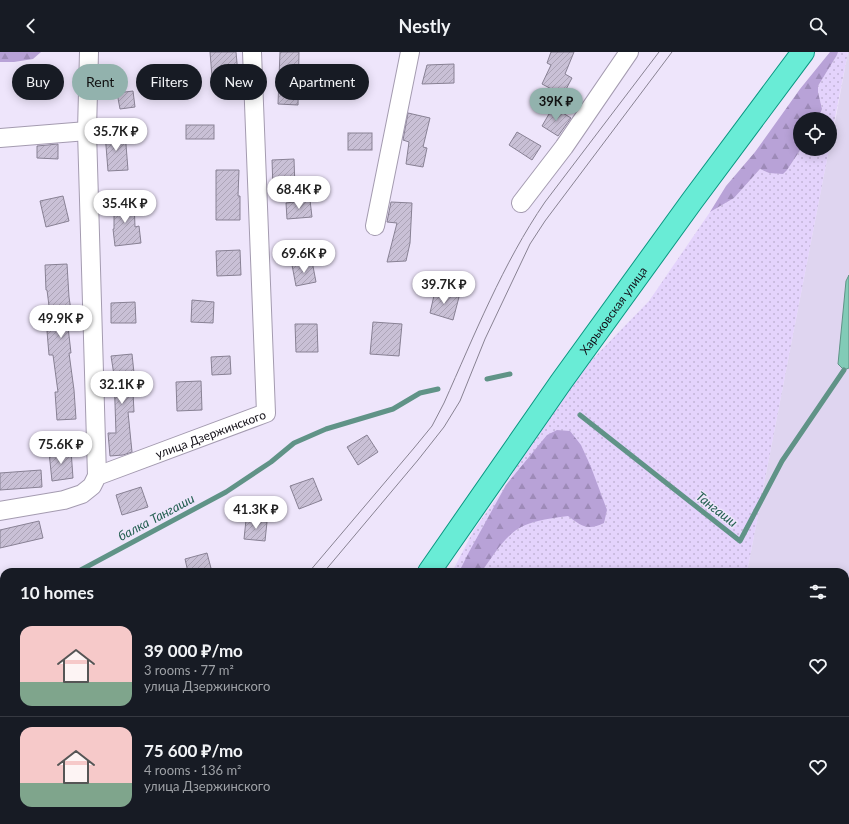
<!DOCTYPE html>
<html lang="en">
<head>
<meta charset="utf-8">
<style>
	:root { --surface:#171b24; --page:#20242c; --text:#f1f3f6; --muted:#9ea1a6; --line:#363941; --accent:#92b2ad }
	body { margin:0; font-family:Lato,sans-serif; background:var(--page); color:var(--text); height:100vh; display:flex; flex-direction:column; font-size:15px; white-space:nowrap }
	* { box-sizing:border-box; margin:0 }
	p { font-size:13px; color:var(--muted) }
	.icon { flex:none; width:22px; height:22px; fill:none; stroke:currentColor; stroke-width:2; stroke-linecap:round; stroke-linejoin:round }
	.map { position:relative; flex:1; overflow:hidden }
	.side { position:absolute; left:0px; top:516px; width:849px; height:256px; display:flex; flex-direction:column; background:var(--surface); border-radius:12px 12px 0 0; box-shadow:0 2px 10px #0003 }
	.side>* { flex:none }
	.guide { position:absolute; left:12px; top:12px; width:400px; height:36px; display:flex; gap:8px }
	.buttons { position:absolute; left:793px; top:60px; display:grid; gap:8px }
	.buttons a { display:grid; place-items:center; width:44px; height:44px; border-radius:50%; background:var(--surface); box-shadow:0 2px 10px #0003; font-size:20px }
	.price { position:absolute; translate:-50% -34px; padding:0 9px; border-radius:14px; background:#fff; color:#222; font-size:13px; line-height:26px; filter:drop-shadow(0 1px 2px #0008) }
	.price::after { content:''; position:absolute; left:50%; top:24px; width:12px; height:9px; margin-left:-6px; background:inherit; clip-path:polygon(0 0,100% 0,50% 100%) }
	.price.current { background:var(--accent); color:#111 }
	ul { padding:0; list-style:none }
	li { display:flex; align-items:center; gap:12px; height:100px; padding:0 20px }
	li+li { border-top:1px solid var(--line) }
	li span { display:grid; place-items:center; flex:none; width:112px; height:80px; border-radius:12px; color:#555 }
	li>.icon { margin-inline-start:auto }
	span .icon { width:48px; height:48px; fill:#fffc; stroke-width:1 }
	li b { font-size:17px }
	h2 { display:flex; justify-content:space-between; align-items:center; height:48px; padding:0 20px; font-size:17px }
	.tag { padding:0 14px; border-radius:18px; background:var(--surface); box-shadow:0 2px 10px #0003; font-size:14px; line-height:36px }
	.tag.current { background:var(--accent); color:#111 }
	header { display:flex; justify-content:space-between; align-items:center; height:52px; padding:0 20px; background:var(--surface); font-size:18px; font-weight:700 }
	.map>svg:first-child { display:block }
	.built { fill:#dfd5f0 }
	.grass { fill:url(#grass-dots) }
	.forest { fill:url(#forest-firs) }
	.water { fill:#82cbb7; stroke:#609387 }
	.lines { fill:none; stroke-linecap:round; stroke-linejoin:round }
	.stream { stroke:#609387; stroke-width:5 }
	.building { fill:url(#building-hatch); stroke:#888194 }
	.service-casing { stroke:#a49bb0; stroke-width:10 }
	.minor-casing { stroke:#a49bb0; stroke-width:20 }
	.primary-casing { stroke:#0a9782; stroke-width:24 }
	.service { stroke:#fff; stroke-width:9 }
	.minor { stroke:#fff; stroke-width:18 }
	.primary { stroke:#69ecd6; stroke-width:22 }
	.tram { stroke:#888292; stroke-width:1 }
	.labels { text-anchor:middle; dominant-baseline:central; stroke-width:3; stroke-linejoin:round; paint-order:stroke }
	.street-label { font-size:12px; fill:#120f17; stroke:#eee5fb }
	.water-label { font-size:13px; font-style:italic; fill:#256052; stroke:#eee5fb }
</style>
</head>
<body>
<header><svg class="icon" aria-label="back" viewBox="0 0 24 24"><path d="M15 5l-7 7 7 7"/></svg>Nestly<svg class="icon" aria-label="search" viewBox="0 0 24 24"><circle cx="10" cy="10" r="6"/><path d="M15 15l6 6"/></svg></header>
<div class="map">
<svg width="849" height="772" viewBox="0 0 849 772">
	<defs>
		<pattern id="grass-dots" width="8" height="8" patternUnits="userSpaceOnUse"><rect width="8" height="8" fill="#e4d3fc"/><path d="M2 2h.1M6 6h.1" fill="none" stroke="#c3b4d7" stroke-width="1.8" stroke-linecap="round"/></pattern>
		<pattern id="forest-firs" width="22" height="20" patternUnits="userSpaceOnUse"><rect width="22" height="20" fill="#b8a2d7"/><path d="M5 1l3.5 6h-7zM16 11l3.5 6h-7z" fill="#9d8ab8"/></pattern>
		<pattern id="building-hatch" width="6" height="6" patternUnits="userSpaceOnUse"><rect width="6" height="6" fill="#c9c0d6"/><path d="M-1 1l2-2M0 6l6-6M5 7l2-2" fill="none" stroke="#aca4b7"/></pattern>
	</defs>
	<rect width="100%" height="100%" fill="#eee5fb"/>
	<path class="built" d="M848,0H849V574L845,572V520H747L829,97H830Z"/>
	<g class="grass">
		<path d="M838,0H848L830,91V67H818L822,57L818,40V34L837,3Z"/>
		<path d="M801,97H829L747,520H452L474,478L506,433L526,399L547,370L564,343L586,314L649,249L710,160L734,146L760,117L769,121L787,118Z"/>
		<path d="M279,768H662L657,772H277Z"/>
	</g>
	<g class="forest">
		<path d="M0,0H41L33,7L14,10H0Z"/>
		<path d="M830,0H838L837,3L818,34V40L822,57L818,67H800L801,97L787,118L783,122L769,121L760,117L734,146L710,160L726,134L755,100L800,37Z"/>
		<path d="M557,378L570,379L581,393L591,415L607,458L604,471C588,479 581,474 568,464C553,466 536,468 523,474C504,483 493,505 481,520H459L469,500L506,433L547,383Z"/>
	</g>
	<path class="water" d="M849,223V316L844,318L838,312L846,229Z"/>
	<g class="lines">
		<g class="stream">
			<path d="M487,327L510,322"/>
			<path d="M580,363L740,489L782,409L844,318"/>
			<path d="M77,520L226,440L271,410L294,391L326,377L393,357L420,341L438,337"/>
			<path d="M0,565L4,563"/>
		</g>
	</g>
	<g class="building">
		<path d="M210,0H236L238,22L212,25Z"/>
		<path d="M280,0H299L298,53L278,52Z"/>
		<path d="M551,0H574L565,22L572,26L563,43L542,32L551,13L547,11Z"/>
		<path d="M454,12V31L422,32L427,13Z"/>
		<path d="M133,39L135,55L120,57L117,41Z"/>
		<path d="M553,55L571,66L558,84L542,74Z"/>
		<path d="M408,61L430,66L423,95L427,96L423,115L406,112L409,90L403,88Z"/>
		<rect x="186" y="73" width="28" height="14"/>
		<path d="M125,80L128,118L108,119L105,81Z"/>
		<path d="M517,80L541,94L532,108L509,93Z"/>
		<rect x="348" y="81" width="24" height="17"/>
		<path d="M58,92V107L37,106V94Z"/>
		<path d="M294,107L295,136L273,137L272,108Z"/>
		<path d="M216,118H239L238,144H240V168H216Z"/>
		<path d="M63,144L69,169L46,175L40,149Z"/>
		<path d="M310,148L312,165L287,167L286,151Z"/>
		<path d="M134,149L135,175L139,174L141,191L115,194L113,177H114V150Z"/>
		<path d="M391,150L412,151L410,191L406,209L387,210L397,171L387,170Z"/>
		<path d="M240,198L241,223L217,224L216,199Z"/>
		<path d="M312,209L316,230L296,234L292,213Z"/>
		<path d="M67,212L69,245L72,265L67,266L71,301H69L74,338L76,367L57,368L55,340H58L53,303H49L47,279L52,278L47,238H46L45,213Z"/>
		<path d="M435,239L459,245L453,268L430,261Z"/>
		<path d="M192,248L214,250L213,271L191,270Z"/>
		<path d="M135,250L136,271H111V251Z"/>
		<path d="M373,270L402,272L399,304L370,302Z"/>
		<path d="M295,272H317L318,300H296Z"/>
		<path d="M132,302L134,321H132L134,360H128L132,400L123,403L110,404L108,381H116L114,323L111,304Z"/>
		<path d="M230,304L231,322L212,323L211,305Z"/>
		<path d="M201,329L202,358L177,359L176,330Z"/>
		<path d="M367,383L378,400L358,413L347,395Z"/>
		<path d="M71,398L73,426L52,429L49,400Z"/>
		<path d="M41,418L42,435L0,438V421Z"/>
		<path d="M313,426L322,448L299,457L290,434Z"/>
		<path d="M141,435L148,455L122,463L116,443Z"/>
		<path d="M246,468L267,470L265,489L244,487Z"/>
		<path d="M39,469L43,486L0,496V478Z"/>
		<path d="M207,501L212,520H188L185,507Z"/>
	</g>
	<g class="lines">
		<defs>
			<g id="service">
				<path d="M845,734L849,731"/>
				<path d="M617,768L620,772"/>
				<path d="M800,772L805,768"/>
			</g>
			<g id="minor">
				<path d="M89,0L87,79L97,424"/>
				<path d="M0,86L87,79"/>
				<path d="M521,151L564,95L629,0"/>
				<path d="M375,174L410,0"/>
				<path id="s1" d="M0,459L64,448L82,442L92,434L97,424L266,361L252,0"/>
				<path d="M8,772L22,768"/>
			</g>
			<g id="primary">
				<path id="s2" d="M429,520L561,330L692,149L803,0"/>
				<path d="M248,772L251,768"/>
			</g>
		</defs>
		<use href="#service" class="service-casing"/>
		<use href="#minor" class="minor-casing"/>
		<use href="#primary" class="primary-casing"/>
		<use href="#service" class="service"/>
		<use href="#minor" class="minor"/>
		<use href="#primary" class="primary"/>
		<g class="tram">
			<path d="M309,520L414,396L432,374L444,351C474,284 503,211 545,150L659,0"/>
			<path d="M324,520L418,408L444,375L460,349L485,287L530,192L545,169L672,0"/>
			<path d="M95,772L98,768"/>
			<path d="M113,772L116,768"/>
		</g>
	</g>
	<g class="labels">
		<g class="street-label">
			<text stroke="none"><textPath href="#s2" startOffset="320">Харьковская улица</textPath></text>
			<text stroke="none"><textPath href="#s1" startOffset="229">улица Дзержинского</textPath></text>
		</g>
		<g class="water-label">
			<text transform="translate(717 457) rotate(38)">Тангаши</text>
			<text transform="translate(156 465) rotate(-28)">балка Тангаши</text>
		</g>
	</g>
</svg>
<div class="buttons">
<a><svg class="icon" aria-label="locate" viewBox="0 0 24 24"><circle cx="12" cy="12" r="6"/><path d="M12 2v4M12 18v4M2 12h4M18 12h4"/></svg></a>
</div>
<b class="price current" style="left:556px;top:70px">39K ₽</b>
<b class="price" style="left:116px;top:100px">35.7K ₽</b>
<b class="price" style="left:299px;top:158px">68.4K ₽</b>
<b class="price" style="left:125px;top:172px">35.4K ₽</b>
<b class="price" style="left:304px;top:222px">69.6K ₽</b>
<b class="price" style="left:444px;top:253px">39.7K ₽</b>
<b class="price" style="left:61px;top:287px">49.9K ₽</b>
<b class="price" style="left:122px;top:353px">32.1K ₽</b>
<b class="price" style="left:61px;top:413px">75.6K ₽</b>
<b class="price" style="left:256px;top:478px">41.3K ₽</b>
<div class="guide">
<a class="tag">Buy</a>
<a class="tag current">Rent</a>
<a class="tag">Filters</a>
<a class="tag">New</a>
<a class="tag">Apartment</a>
</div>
<section class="side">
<h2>10 homes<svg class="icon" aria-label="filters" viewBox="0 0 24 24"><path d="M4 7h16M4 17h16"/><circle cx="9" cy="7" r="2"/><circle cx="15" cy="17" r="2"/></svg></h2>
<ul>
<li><span style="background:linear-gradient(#f6c9c9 70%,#7fa58c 0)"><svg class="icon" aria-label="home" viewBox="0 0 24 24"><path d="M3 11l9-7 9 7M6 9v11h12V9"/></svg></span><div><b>39 000 ₽/mo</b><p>3 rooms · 77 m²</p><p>улица Дзержинского</p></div><svg class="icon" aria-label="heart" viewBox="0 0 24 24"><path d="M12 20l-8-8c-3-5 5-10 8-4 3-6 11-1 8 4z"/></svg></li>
<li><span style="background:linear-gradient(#f6c9c9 70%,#7fa58c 0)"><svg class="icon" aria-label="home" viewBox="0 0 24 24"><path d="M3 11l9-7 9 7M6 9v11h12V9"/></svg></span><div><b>75 600 ₽/mo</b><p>4 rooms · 136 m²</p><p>улица Дзержинского</p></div><svg class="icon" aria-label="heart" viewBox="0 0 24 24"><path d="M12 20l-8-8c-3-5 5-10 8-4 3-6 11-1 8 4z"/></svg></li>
</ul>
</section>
</div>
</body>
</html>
